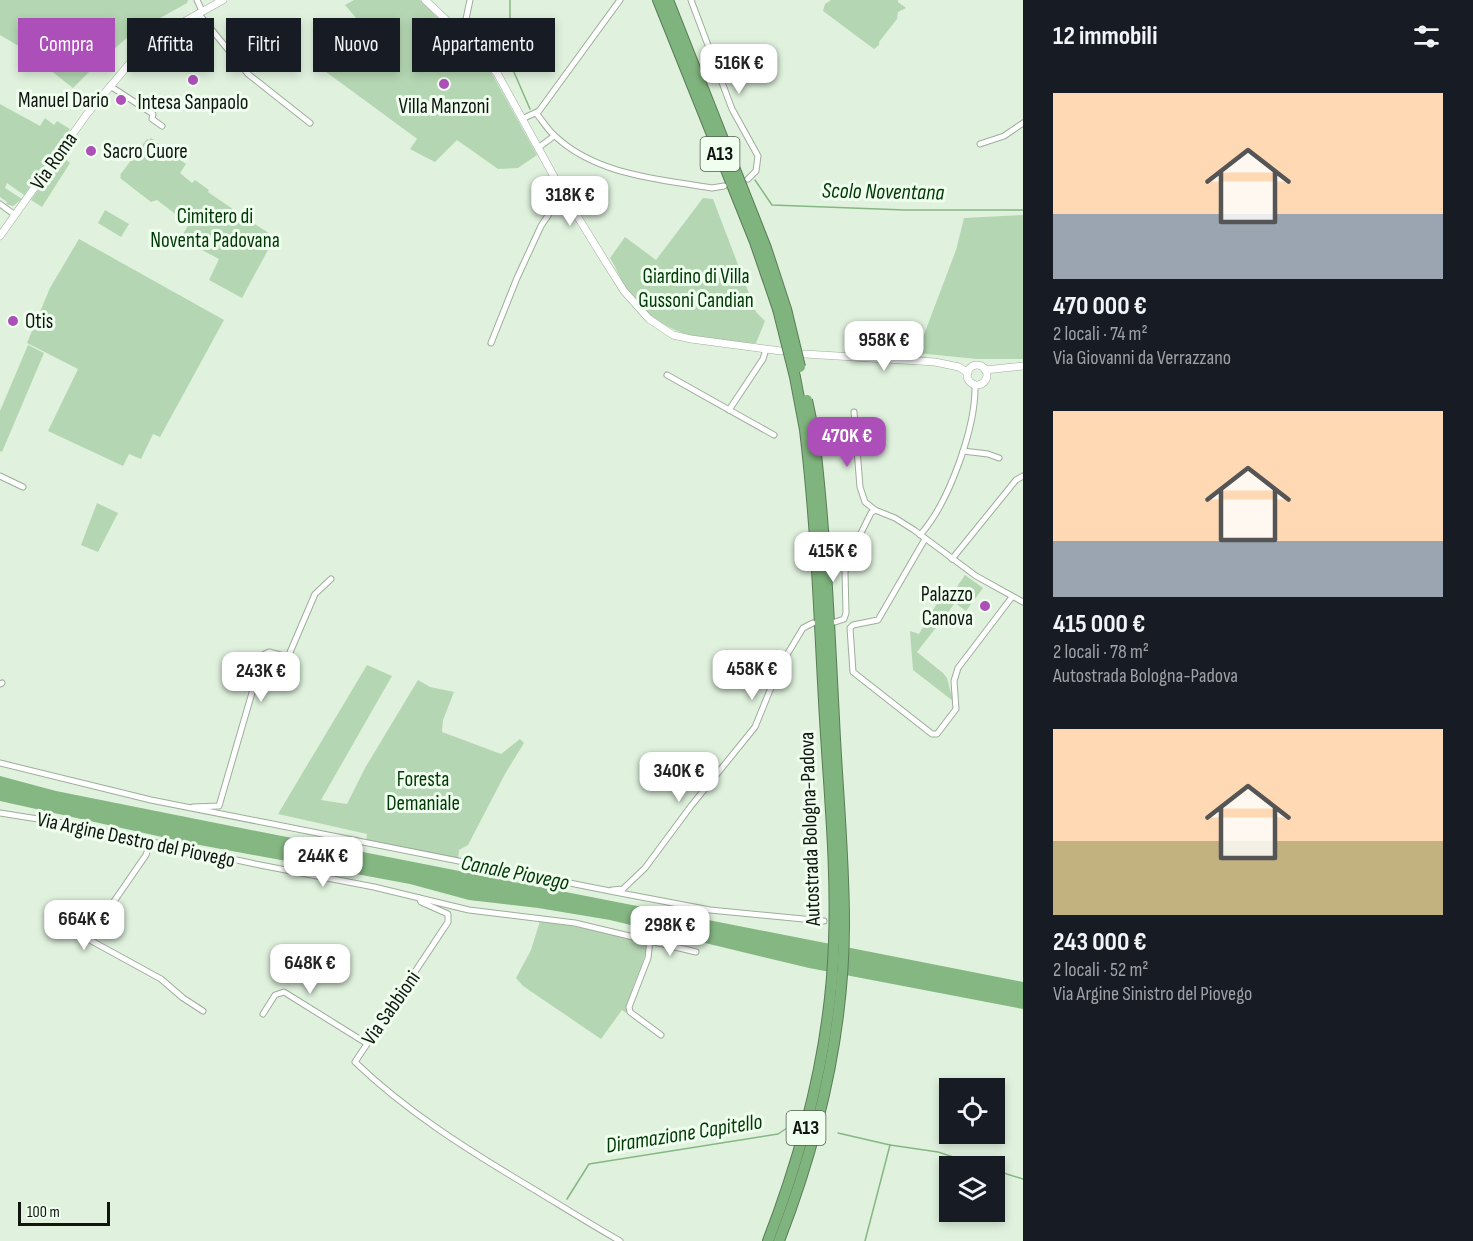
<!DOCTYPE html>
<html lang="it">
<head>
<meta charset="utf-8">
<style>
	:root { --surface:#171b24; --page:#20242c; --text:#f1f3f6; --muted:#9ea1a6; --accent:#ad4fb8 }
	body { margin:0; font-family:"Sofia Sans Condensed",sans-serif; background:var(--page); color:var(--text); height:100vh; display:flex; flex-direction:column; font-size:22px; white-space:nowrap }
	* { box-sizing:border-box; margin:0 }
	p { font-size:20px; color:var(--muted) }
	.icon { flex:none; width:33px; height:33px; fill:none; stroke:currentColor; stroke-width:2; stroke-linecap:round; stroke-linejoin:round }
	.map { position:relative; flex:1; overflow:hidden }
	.side { display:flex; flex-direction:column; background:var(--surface); width:450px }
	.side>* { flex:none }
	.hud { position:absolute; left:18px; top:18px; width:570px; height:54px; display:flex; gap:12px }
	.fabs { position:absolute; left:939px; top:1078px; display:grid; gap:12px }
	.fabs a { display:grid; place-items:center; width:66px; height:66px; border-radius:0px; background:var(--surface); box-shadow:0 3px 9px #0003; font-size:30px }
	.scale { position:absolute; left:18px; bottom:15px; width:92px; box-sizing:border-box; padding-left:6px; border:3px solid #10160f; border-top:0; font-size:16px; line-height:21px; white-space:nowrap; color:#10160f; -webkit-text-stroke:4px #effeee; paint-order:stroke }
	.price { position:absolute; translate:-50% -51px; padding:0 14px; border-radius:12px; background:#fff; color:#222; font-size:20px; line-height:39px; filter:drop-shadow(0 2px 3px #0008) }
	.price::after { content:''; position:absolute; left:50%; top:36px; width:18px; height:14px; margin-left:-9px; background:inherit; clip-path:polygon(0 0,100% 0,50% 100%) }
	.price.current { background:var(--accent); color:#fff }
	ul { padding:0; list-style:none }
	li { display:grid; align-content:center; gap:12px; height:318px; padding:0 30px }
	li span { display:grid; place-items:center; height:186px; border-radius:0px; color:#555 }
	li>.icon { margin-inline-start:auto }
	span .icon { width:108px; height:108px; fill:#fffc; stroke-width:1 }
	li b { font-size:26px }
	h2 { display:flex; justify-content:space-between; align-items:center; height:72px; padding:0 30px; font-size:26px }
	.tag { padding:0 21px; border-radius:0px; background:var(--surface); box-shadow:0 3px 9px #0003; font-size:21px; line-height:54px }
	.tag.current { background:var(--accent); color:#fff }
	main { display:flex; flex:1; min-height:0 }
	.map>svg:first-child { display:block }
	.green { fill:#b4d6b2 }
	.water { fill:#85b783 }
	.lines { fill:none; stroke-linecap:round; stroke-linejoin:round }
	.stream { stroke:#85b783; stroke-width:1.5 }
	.minor-casing { stroke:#9dae9b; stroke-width:7 }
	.tertiary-casing { stroke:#9dae9b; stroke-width:8 }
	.motorway-casing { stroke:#597d57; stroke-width:12 }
	.minor { stroke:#fff; stroke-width:5 }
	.tertiary { stroke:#fff; stroke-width:7 }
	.motorway { stroke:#80b47e; stroke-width:10 }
	.motorway-bridge-casing { stroke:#597d57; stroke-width:12; stroke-linecap:butt }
	.motorway-bridge { stroke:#80b47e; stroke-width:10 }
	.poi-dot { fill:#ad4fb8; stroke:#effeee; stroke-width:2 }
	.labels { text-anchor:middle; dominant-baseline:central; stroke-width:6; stroke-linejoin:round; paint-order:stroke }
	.shield { fill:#effeee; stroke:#535c52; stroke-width:1.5 }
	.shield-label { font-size:20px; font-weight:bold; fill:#10160f }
	.poi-label { font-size:21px; fill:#10160f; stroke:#effeee; text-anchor:end }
	.street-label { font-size:21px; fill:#10160f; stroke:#effeee }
	.park-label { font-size:21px; fill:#013905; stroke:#effeee }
	.water-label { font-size:22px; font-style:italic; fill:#013805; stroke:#effeee }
</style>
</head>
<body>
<main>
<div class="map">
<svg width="1023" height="1241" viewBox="0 0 1023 1241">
	<rect width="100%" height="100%" fill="#e0f2de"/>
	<g class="green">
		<path d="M0,0H188L187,3L130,35L113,50L99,67L91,70L73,88L45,66L39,58L0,35Z"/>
		<path d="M354,0H420L491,72L537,155L518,168L498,169L457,140L435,162L410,149L417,139L416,138L318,66L362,25L345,5Z"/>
		<path d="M831,0H898V2L906,8L898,12L897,19L879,42V45L874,49L823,11L825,4Z"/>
		<path d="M0,104L40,126L45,118L54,125L57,121L70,129L24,195L7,183L5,188L22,199L13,206L6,204L7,202L0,197Z"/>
		<path d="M151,138L186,164L180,173L192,183L195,180L209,190L208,192L240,214L241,212L245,214L244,217L275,237L242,298L209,280L219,259L185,241L183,234L190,222H186L157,200L151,202L120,178L121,176L120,175L147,139L149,140Z"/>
		<path d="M62,156L70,163L42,207L31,200Z"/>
		<path d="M703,198L713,199L756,312L765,321L756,343C707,344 661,335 630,294C622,284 617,269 610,258L625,237L656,260Z"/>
		<path d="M105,210L129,224L121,237L98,223Z"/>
		<path d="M1023,215V359H977L917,353L956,250L964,218Z"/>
		<path d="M79,239L224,320L160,437L153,434L141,459L129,454L123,466L48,431L78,369L27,343L50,288Z"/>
		<path d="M28,345L44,353L2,452L0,451V411Z"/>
		<path d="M97,503L118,513L98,552L81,545Z"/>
		<path d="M965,575L983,588L966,611L955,603L917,652L943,673L947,678L953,701L913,670L910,631L919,634L939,600L946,603Z"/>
		<path d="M367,665L392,676L321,800L347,804L365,768L418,680L430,687L454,692L443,720L442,732L501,754L520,739L524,743L505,774L468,845L459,850L458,861L366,843L367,834L278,814Z"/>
		<path d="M540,921L578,927L643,942L647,947C642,970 629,990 626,1013L622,1010L601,1039L523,986L516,978L531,950Z"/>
	</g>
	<path class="water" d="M0,776L56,791C378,856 701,918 1023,982V1009L809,968L610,920L538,908L469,900L410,884L189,843L0,801Z"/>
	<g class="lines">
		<g class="stream">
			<path d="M510,0V63L530,109"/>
			<path d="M755,180L772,205L905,210H1023"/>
			<path d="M838,1133L890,1145"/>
			<path d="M994,1170L1023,1179"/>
			<path d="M567,1199L589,1164L778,1134L787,1128"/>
			<path d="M865,1241L890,1145L938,1152L984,1167"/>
		</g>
		<defs>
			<g id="minor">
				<path d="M197,0L202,11"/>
				<path d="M691,0L732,109L758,156L756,171L748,179"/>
				<path d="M198,13L248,74L310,123"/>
				<path d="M457,30L466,19L470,0"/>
				<path d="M110,86L153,114L152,119L162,126"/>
				<path d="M536,113C542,120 547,129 554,135C595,175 659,179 712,188L724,186"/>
				<path d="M522,119L539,111L620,0"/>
				<path d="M980,144L1004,136L1023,123"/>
				<path d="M538,148L554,136"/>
				<path d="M0,204L15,215"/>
				<path d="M491,343L517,278L541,226L563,193"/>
				<path d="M667,375L774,435"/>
				<path d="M729,410L763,359L766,349"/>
				<path d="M854,412L860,487L865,502L875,510L895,518L914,530L976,576L1023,602"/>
				<path d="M963,451L988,454L999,458"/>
				<path d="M0,476L23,487"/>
				<path d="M920,535C949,503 976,427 975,385"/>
				<path d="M925,539L878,620L853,625L850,628L853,672L932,734H937L956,709L954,681L958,668L1012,597"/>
				<path d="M952,559L1016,480L1023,476"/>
				<path d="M835,622L844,619L846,613L845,572L849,557L871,513L875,510"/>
				<path d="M0,684L2,683"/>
				<path d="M0,763L151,800L615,892L710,910L824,921"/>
				<path d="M193,807L219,806L263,655L269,652L288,657L315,594L331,579"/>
				<path d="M0,813L63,823L260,865L374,887L469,910L575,923L696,952"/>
				<path d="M150,843L146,855L88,939L161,979L183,998L203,1011"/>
				<path d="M612,890L623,889L645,868L691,806L755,727L779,668L803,628L813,623"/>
				<path d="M419,898L421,902L448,914V922L355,1062C407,1112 468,1150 530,1187C560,1205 590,1224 620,1241"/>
				<path d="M650,940L648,958L629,1007L630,1012L661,1035"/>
				<path d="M263,1014L275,995L284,992L366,1043"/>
			</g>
			<g id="tertiary">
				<path d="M425,0L457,30L497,73L563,193L605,261L624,291L649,319L673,335L691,339L781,351"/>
				<path d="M0,236L87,114L130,63L162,34L223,0"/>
				<path d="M805,354L935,362L959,367L968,373"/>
				<circle cx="977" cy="375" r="10"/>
				<path d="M985,370L1023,366"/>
			</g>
			<g id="motorway">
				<path d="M658,0L755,242L778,309"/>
				<path d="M668,0L766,248L786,309"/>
				<path d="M768,1241C805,1145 831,1044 834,941C837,861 828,781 824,701C819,611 816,520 805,430"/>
				<path d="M779,1241C818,1140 844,1031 844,923C844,855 837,786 834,719C829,622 825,525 813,429"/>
			</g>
		</defs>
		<use href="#minor" class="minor-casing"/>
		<use href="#tertiary" class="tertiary-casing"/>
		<use href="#motorway" class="motorway-casing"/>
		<use href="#minor" class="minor"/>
		<use href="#tertiary" class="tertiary"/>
		<use href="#motorway" class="motorway"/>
		<defs>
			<g id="motorway-bridge">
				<path d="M778,309L795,377L805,430"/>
				<path d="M786,309L800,367"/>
				<path d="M807,400L813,429"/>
			</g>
		</defs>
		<use href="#motorway-bridge" class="motorway-bridge-casing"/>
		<use href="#motorway-bridge" class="motorway-bridge"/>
	</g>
	<g class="poi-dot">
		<circle cx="193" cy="80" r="6"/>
		<circle cx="444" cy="84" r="6"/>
		<circle cx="121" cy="100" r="6"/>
		<circle cx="91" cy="151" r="6"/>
		<circle cx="13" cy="321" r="6"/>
		<circle cx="985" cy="606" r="6"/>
	</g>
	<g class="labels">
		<g class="shield">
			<rect x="700.5" y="137" width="39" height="34" rx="4.5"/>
			<rect x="786.5" y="1111" width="39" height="34" rx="4.5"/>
		</g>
		<g class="shield-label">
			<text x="720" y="154">A13</text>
			<text x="806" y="1128">A13</text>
		</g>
		<g class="poi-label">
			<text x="109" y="100">Manuel Dario</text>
			<text x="193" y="102" text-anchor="middle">Intesa Sanpaolo</text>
			<text x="444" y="106" text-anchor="middle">Villa Manzoni</text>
			<text x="103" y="151" text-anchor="start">Sacro Cuore</text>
			<text x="25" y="321" text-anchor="start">Otis</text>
			<text x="973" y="594">Palazzo<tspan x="973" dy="24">Canova</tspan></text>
		</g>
		<g class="street-label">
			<text transform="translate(54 161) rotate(-55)">Via Roma</text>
			<text transform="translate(810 829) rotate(-92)">Autostrada Bologna-Padova</text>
			<text transform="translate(136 840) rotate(12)">Via Argine Destro del Piovego</text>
			<text transform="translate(391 1008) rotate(-55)">Via Sabbioni</text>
		</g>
		<g class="park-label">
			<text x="215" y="216">Cimitero di<tspan x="215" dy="24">Noventa Padovana</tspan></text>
			<text x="696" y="276">Giardino di Villa<tspan x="696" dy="24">Gussoni Candian</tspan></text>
			<text x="423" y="779">Foresta<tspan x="423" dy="24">Demaniale</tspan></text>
		</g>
		<g class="water-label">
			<text transform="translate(883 192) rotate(1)">Scolo Noventana</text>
			<text transform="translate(515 873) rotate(11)">Canale Piovego</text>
			<text transform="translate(684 1134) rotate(-9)">Diramazione Capitello</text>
		</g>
	</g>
</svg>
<div class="fabs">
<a><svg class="icon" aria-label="locate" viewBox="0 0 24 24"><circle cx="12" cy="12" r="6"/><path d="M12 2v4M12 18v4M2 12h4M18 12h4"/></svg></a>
<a><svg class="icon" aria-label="layers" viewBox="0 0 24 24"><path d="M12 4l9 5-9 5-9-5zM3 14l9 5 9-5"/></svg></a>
</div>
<div class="scale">100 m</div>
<b class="price" style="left:739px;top:95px">516K €</b>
<b class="price" style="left:570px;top:227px">318K €</b>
<b class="price" style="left:884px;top:372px">958K €</b>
<b class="price current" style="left:847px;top:468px">470K €</b>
<b class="price" style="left:833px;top:583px">415K €</b>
<b class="price" style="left:752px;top:701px">458K €</b>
<b class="price" style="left:261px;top:703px">243K €</b>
<b class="price" style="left:679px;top:803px">340K €</b>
<b class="price" style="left:323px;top:888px">244K €</b>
<b class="price" style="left:84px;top:951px">664K €</b>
<b class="price" style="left:670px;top:957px">298K €</b>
<b class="price" style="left:310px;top:995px">648K €</b>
<div class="hud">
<a class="tag current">Compra</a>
<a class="tag">Affitta</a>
<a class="tag">Filtri</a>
<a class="tag">Nuovo</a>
<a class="tag">Appartamento</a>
</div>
</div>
<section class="side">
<h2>12 immobili<svg class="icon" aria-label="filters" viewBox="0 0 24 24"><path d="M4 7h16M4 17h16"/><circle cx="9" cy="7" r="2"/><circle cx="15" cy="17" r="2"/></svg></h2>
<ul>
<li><span style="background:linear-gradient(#ffd9b3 65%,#9aa5b1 0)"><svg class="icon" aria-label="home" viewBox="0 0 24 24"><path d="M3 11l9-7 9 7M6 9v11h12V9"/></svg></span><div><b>470 000 €</b><p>2 locali · 74 m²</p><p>Via Giovanni da Verrazzano</p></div></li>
<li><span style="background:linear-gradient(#ffd9b3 70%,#9aa5b1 0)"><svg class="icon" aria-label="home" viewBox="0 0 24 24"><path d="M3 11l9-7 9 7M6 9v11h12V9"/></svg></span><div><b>415 000 €</b><p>2 locali · 78 m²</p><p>Autostrada Bologna-Padova</p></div></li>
<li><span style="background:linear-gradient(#ffd9b3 60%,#c2b280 0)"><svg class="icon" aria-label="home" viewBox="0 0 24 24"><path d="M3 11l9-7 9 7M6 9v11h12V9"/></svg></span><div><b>243 000 €</b><p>2 locali · 52 m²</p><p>Via Argine Sinistro del Piovego</p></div></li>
</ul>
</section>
</main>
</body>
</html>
